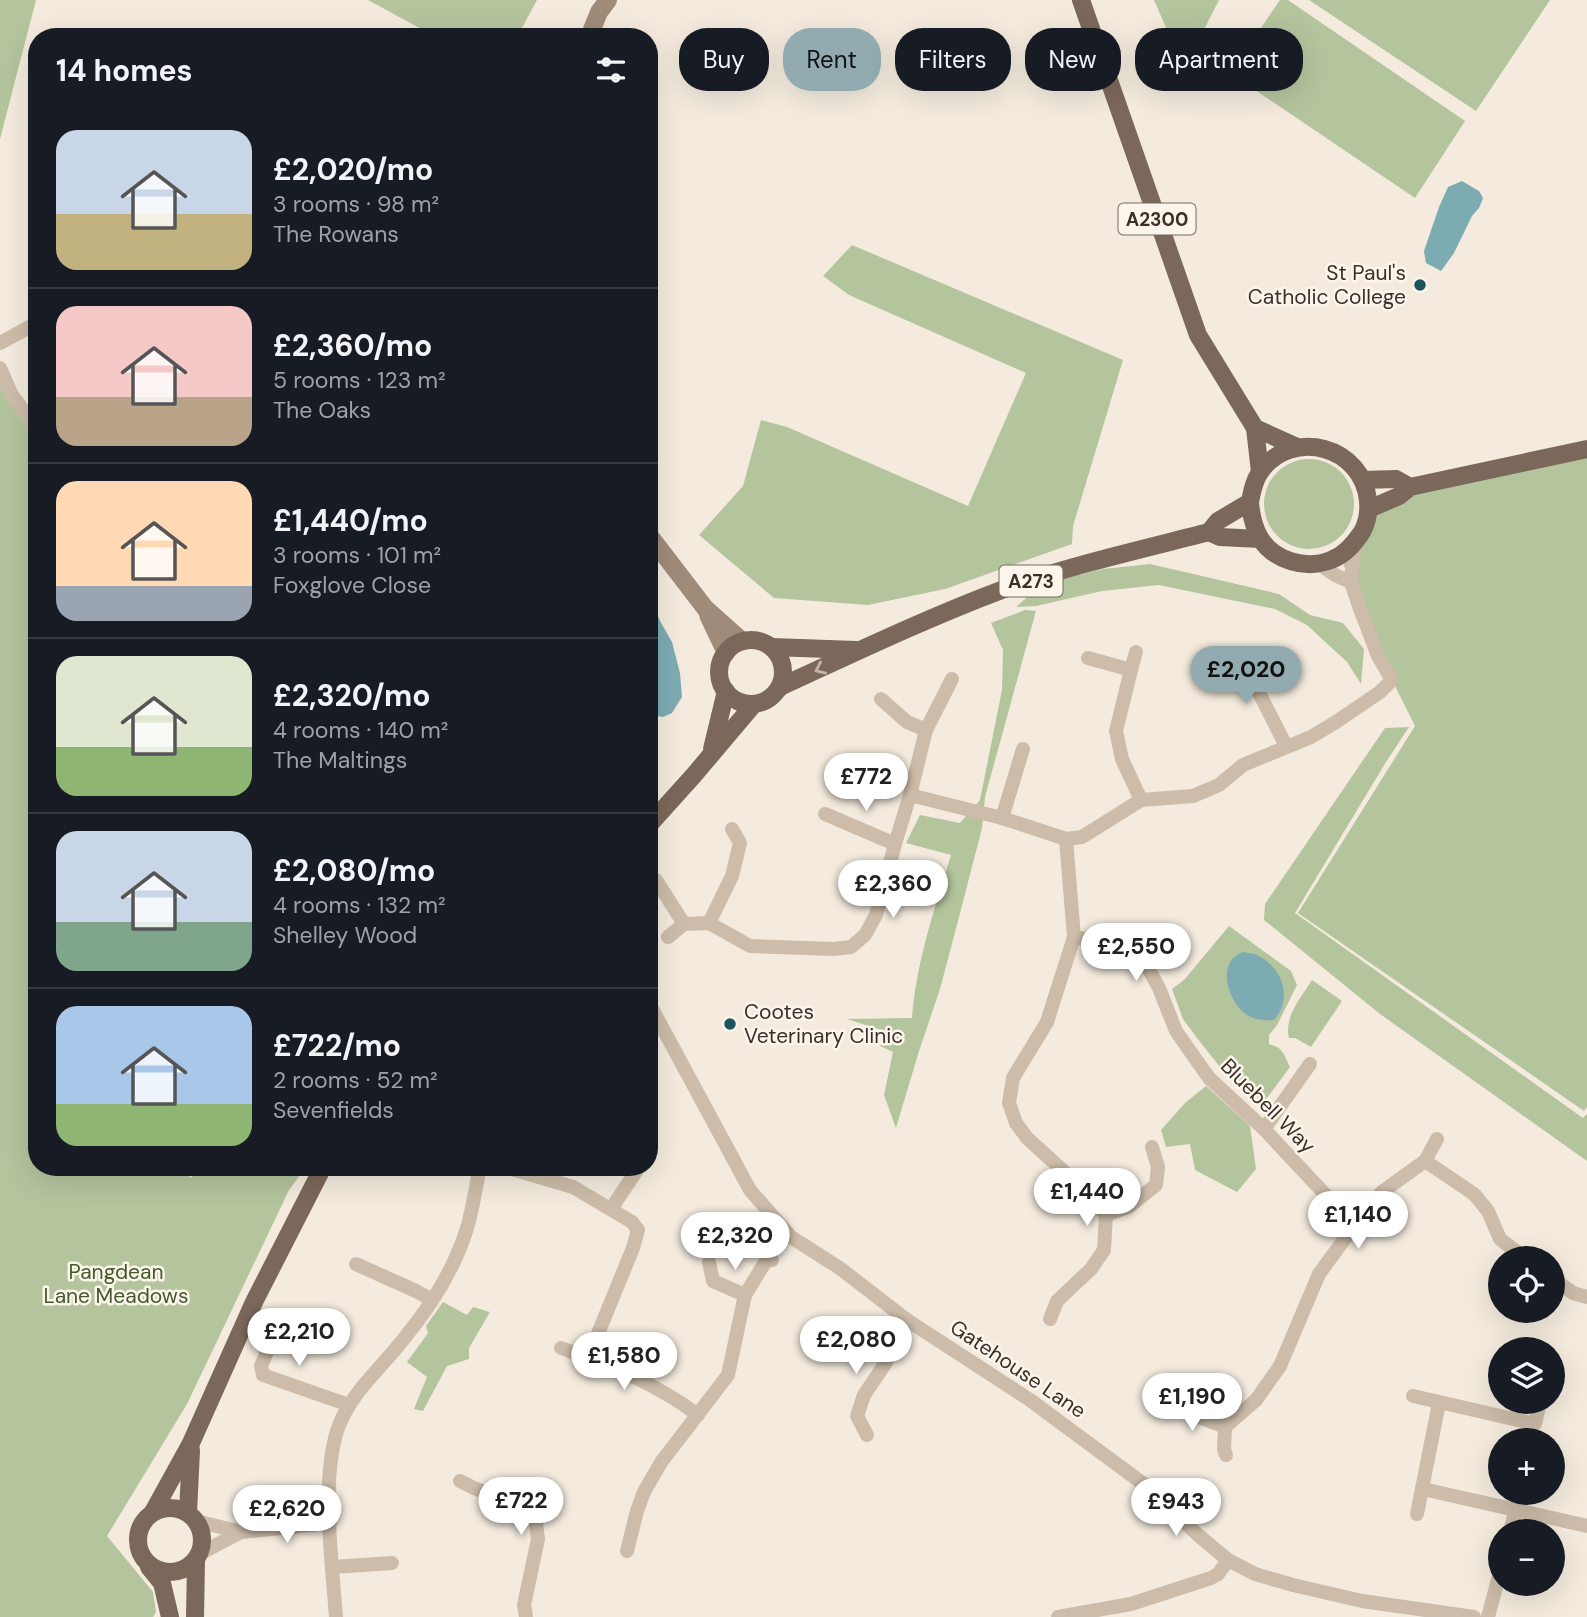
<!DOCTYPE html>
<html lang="en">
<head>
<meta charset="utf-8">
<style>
	:root { --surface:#171b24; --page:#242831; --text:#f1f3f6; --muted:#9ea1a6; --line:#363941; --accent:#92abb1 }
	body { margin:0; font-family:"DM Sans",sans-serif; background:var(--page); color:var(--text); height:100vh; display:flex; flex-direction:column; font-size:26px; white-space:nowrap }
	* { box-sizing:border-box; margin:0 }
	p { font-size:23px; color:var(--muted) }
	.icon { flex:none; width:38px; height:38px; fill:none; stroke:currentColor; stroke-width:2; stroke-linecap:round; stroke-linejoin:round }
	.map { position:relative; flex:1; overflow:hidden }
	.details { position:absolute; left:28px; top:28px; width:630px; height:1148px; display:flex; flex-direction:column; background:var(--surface); border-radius:28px; box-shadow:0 7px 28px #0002 }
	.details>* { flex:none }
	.guide { position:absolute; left:679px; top:28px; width:665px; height:63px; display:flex; gap:14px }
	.tools { position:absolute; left:1488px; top:1246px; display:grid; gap:14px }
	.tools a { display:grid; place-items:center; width:77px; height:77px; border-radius:50%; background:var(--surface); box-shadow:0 7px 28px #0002; font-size:35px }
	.price { position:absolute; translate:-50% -60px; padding:0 16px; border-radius:24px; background:#fff; color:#222; font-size:23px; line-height:46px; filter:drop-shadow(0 2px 4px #0008) }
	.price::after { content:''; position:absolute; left:50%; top:42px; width:21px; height:16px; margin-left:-10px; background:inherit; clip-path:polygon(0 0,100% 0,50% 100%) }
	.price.selected { background:var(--accent); color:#111 }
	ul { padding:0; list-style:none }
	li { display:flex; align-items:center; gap:21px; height:175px; padding:0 28px }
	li+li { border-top:2px solid var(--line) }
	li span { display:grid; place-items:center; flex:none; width:196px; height:140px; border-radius:21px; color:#555 }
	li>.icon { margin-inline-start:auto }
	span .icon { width:84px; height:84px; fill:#fffc; stroke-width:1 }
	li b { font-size:30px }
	h2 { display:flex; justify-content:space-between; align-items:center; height:84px; padding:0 28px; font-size:30px }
	.tag { padding:0 24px; border-radius:28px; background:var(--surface); box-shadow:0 7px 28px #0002; font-size:24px; line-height:63px }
	.tag.selected { background:var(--accent); color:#111 }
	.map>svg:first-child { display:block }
	.green { fill:#b4c49d }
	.water { fill:#7cacb2 }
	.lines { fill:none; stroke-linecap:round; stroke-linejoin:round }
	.street { stroke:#ccbca9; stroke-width:14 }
	.secondary { stroke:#a08b7a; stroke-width:18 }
	.primary { stroke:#7c685a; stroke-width:18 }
	.oneway { stroke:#c2b6aa }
	.poi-dot { fill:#1d545d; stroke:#fbf5eb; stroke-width:2.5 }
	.labels { text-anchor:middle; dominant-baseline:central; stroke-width:5; stroke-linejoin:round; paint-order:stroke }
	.shield { fill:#fbf5eb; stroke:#736b63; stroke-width:2 }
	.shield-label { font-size:19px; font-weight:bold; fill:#393029 }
	.poi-label { font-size:21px; fill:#393029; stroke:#fbf5eb; text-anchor:end }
	.street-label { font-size:21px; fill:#393029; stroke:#fbf5eb }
	.park-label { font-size:21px; fill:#45592c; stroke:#fbf5eb }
</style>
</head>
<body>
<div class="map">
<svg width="1587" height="1617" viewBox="0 0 1587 1617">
	<rect width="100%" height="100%" fill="#f4ebde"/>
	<g class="green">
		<path d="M0,0H36L0,139Z"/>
		<path d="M368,0H537L517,37H436Z"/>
		<path d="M1154,0H1219L1184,69Z"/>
		<path d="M1280,0H1288L1465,121L1415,198L1230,73Z"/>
		<path d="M1309,0H1550L1476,111Z"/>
		<path d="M852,245L1123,360L1073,526L1072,544L945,589L868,605L774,598L699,535L743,486L761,420L787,427L968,506L1026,373L849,295L823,276Z"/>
		<path d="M0,385L37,429V1026L32,1044L37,1049V1167H178L191,1178L199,1167H306L289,1190L187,1404L107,1536L153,1592L156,1612L153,1617H0Z"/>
		<path d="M1587,448V1107L1584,1111L1298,913L1415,726L1392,680L1340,556L1369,509L1399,496Z"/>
		<circle cx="1309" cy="504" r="45"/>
		<path d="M1150,564L1279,594L1310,615L1343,623L1364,649L1361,684L1347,662L1307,625L1275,609L1159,585L1102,591L1036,606L1016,607L1042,584L1103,569Z"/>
		<path d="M1025,610L1036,611L985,797L982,828L958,921L940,989L919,1051L896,1128L884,1095L893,1052L880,1046L890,1033L847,1019L912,1018C916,963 935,907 951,855L906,843L920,815L960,823L980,800L1002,690L1003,650L991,623Z"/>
		<path d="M1409,727L1386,762L1295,913L1583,1118L1587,1114V1161L1380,1014L1264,920L1265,904L1385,728Z"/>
		<path d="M1229,926L1291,971L1297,985L1277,1025L1269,1035V1044C1285,1049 1283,1054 1290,1067L1264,1102L1228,1077L1197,1038L1183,1019L1172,989L1184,980Z"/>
		<path d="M1312,980L1342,1001L1311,1047L1295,1038H1289C1284,1016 1301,998 1312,980Z"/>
		<path d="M1206,1086L1250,1126L1256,1169L1237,1192L1195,1170L1190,1144L1166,1147L1161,1130L1185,1103Z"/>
		<path d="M443,1302L467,1315L473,1307L490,1312L469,1348V1359L447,1366L423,1411L414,1409L427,1377L407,1362L428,1333L426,1326Z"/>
	</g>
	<g class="water">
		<path d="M1462,181L1479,191L1483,198L1479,208L1472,216L1454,253L1441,271L1426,263L1424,251L1439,207L1448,187Z"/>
		<path d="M649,602L653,603L660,621L672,642L680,673L682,697L672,713L663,717L652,715L649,713Z"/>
		<path d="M1242,952C1248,953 1254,953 1259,956C1283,969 1293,998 1274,1020C1265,1021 1255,1020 1247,1015C1231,1004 1219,974 1233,958C1234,957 1241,953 1242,952Z"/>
	</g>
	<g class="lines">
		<g class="street">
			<path d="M0,343L37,323"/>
			<path d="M0,368L12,395L37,429"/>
			<path d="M1319,564L1335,575L1351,582"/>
			<path d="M1220,654L1250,675L1286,746"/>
			<path d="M1088,658L1131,670L1116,731L1122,759L1141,800"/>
			<path d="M1131,670L1136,652"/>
			<path d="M881,699L907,722L926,730"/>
			<path d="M910,795L1002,818L1066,839L1074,937L1126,946L1142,957L1159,988L1176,1031L1209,1078L1264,1129L1336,1206L1357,1222"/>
			<path d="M825,814L895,844"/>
			<path d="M1002,818L1023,749"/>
			<path d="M1066,839L1082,837L1141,800L1193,796L1219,785L1243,765L1311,737L1336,722L1380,692L1392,680L1378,656L1359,606L1351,582L1355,543"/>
			<path d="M656,880L684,924"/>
			<path d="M709,923L732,876L740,843L732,829"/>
			<path d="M668,937L684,924L709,923L750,946L834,949L851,947L865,935L876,915L895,844L910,795L926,730L952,679"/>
			<path d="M1074,937L1047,1022L1013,1078L1009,1103L1016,1123L1027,1138L1091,1196L1106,1215"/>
			<path d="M649,1003L750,1190L791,1237L841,1269L907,1320L1030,1400L1149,1488L1198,1535L1228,1560L1255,1574L1293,1585L1362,1601L1474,1617"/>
			<path d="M1264,1129L1310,1064"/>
			<path d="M1425,1161L1437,1139"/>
			<path d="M505,1167L573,1187L632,1222L638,1230L633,1248L588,1358"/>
			<path d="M611,1209L639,1167"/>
			<path d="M709,1262L713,1281L745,1295"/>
			<path d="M356,1264L416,1291L432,1300"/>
			<path d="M1552,1278L1573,1293L1587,1297"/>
			<path d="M281,1318L261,1366L263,1375L349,1405"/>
			<path d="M1050,1319L1057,1301L1091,1269L1104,1250L1106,1215L1128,1207L1156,1185L1158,1167L1152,1147"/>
			<path d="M561,1348C610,1365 657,1384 698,1415"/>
			<path d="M1413,1396L1535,1424L1540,1402"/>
			<path d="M1165,1404L1225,1427L1224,1449L1226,1455"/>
			<path d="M1225,1427L1256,1400L1280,1366L1319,1274L1349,1233L1382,1192L1425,1161L1474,1194L1488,1211L1500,1239L1525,1258"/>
			<path d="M867,1435L857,1416L864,1395L885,1364L900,1331L907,1320"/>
			<path d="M460,1481L474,1488L522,1507L532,1513L536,1523L538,1539L524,1605L526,1617"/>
			<path d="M1423,1489L1587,1526"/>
			<path d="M1417,1514L1439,1403"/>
			<path d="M196,1521L241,1532L330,1523"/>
			<path d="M1510,1531L1516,1510"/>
			<path d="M627,1551L637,1511L644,1492L652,1478L662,1461L728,1375L745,1295L766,1261L772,1260"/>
			<path d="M199,1554L241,1532"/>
			<path d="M333,1567L392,1563"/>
			<path d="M336,1617C332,1562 321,1483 337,1431C349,1393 383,1367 406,1336C433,1303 456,1266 468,1225C473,1206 476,1186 480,1167"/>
			<path d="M1058,1617L1131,1604L1211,1578L1218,1574L1228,1560"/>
			<path d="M1488,1617L1500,1572"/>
		</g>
		<g class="secondary">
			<path d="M589,37L599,12L608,0"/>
			<path d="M649,535L705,608L742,641"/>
			<path d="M708,615L726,653"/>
		</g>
		<g class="primary">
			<path d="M1081,0L1198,335L1255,428L1260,472"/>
			<path d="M1255,428L1297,447"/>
			<path d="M1363,480L1396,479L1410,487"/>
			<path d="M1369,509L1399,496L1410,487L1587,449"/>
			<path d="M1209,532L1218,521L1250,502C1252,491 1254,481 1260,472C1292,427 1363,446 1368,501C1369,511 1367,523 1362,532C1354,544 1345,555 1331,560C1306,570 1274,561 1260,538C1253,526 1251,515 1250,502"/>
			<path d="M1209,532L1220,537L1260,539"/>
			<circle cx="751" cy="672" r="32"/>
			<path d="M772,647L856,650"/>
			<path d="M780,687C852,654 925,619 999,591C1067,566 1139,550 1209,532"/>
			<path d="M712,749L726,691"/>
			<path d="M649,825L694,775L754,704"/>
			<circle cx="170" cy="1540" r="32"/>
			<path d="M153,1512L191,1443L254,1302L323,1167"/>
			<path d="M188,1513L191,1450"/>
			<path d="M149,1567L162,1583L170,1617"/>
			<path d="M195,1617L196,1560"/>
		</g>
	</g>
	<defs><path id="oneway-chevron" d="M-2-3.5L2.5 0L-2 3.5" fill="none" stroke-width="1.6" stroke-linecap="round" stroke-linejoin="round" transform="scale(1.75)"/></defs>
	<use class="oneway" href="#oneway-chevron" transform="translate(820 669) rotate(155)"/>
	<g class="poi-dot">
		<circle cx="1420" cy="285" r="7"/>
		<circle cx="730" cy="1024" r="7"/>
	</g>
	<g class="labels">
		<g class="shield">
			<rect x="1118.5" y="203.5" width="77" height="31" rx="5"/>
			<rect x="999.5" y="565.5" width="63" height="31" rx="5"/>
		</g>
		<g class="shield-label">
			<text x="1157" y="219">A2300</text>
			<text x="1031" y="581">A273</text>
		</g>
		<g class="poi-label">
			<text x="1406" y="273">St Paul's<tspan x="1406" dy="24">Catholic College</tspan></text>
			<text x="744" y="1012" text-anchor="start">Cootes<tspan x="744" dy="24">Veterinary Clinic</tspan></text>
		</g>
		<g class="street-label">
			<text transform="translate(1268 1106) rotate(45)">Bluebell Way</text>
			<text transform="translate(1018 1369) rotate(34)">Gatehouse Lane</text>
		</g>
		<g class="park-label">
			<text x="116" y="1272">Pangdean<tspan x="116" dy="24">Lane Meadows</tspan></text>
		</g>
	</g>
</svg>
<div class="tools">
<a><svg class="icon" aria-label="locate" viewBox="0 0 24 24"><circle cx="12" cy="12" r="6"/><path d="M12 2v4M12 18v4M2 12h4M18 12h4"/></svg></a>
<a><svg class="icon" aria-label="layers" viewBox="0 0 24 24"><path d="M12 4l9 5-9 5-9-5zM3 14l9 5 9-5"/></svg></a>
<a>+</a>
<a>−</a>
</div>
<b class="price selected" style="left:1246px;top:706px">£2,020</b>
<b class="price" style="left:866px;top:813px">£772</b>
<b class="price" style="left:893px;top:920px">£2,360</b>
<b class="price" style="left:1136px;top:983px">£2,550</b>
<b class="price" style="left:1087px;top:1228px">£1,440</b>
<b class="price" style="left:1358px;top:1251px">£1,140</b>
<b class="price" style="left:735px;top:1272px">£2,320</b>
<b class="price" style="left:299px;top:1368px">£2,210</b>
<b class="price" style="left:856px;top:1376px">£2,080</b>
<b class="price" style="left:624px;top:1392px">£1,580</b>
<b class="price" style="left:1192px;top:1433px">£1,190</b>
<b class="price" style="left:521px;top:1537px">£722</b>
<b class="price" style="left:1176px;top:1538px">£943</b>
<b class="price" style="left:287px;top:1545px">£2,620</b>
<div class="guide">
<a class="tag">Buy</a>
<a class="tag selected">Rent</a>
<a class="tag">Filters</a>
<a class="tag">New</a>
<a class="tag">Apartment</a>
</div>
<section class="details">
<h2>14 homes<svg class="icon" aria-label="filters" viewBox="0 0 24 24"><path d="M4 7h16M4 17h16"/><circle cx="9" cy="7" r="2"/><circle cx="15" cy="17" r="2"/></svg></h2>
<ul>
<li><span style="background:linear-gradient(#c9d6e8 60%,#c2b280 0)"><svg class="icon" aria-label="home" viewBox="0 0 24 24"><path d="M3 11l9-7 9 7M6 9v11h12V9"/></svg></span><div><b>£2,020/mo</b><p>3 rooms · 98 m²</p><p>The Rowans</p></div></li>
<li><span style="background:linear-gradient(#f6c9c9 65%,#b9a48a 0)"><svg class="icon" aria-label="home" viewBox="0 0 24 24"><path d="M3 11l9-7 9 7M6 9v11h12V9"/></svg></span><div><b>£2,360/mo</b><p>5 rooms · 123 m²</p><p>The Oaks</p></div></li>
<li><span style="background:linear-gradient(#ffd9b3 75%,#9aa5b1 0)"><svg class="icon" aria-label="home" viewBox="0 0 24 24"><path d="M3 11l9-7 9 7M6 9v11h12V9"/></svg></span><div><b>£1,440/mo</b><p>3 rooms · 101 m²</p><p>Foxglove Close</p></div></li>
<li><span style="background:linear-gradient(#dfe7d0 65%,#8fb573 0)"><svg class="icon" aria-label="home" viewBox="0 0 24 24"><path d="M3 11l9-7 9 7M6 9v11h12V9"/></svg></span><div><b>£2,320/mo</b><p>4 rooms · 140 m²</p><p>The Maltings</p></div></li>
<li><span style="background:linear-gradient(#c9d6e8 65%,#7fa58c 0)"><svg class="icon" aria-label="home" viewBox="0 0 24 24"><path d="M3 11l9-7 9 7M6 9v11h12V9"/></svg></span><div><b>£2,080/mo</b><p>4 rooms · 132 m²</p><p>Shelley Wood</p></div></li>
<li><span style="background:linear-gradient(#a9c7e8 70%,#8fb573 0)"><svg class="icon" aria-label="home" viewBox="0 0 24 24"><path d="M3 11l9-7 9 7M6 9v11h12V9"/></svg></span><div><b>£722/mo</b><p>2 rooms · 52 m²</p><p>Sevenfields</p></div></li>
</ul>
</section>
</div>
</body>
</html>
